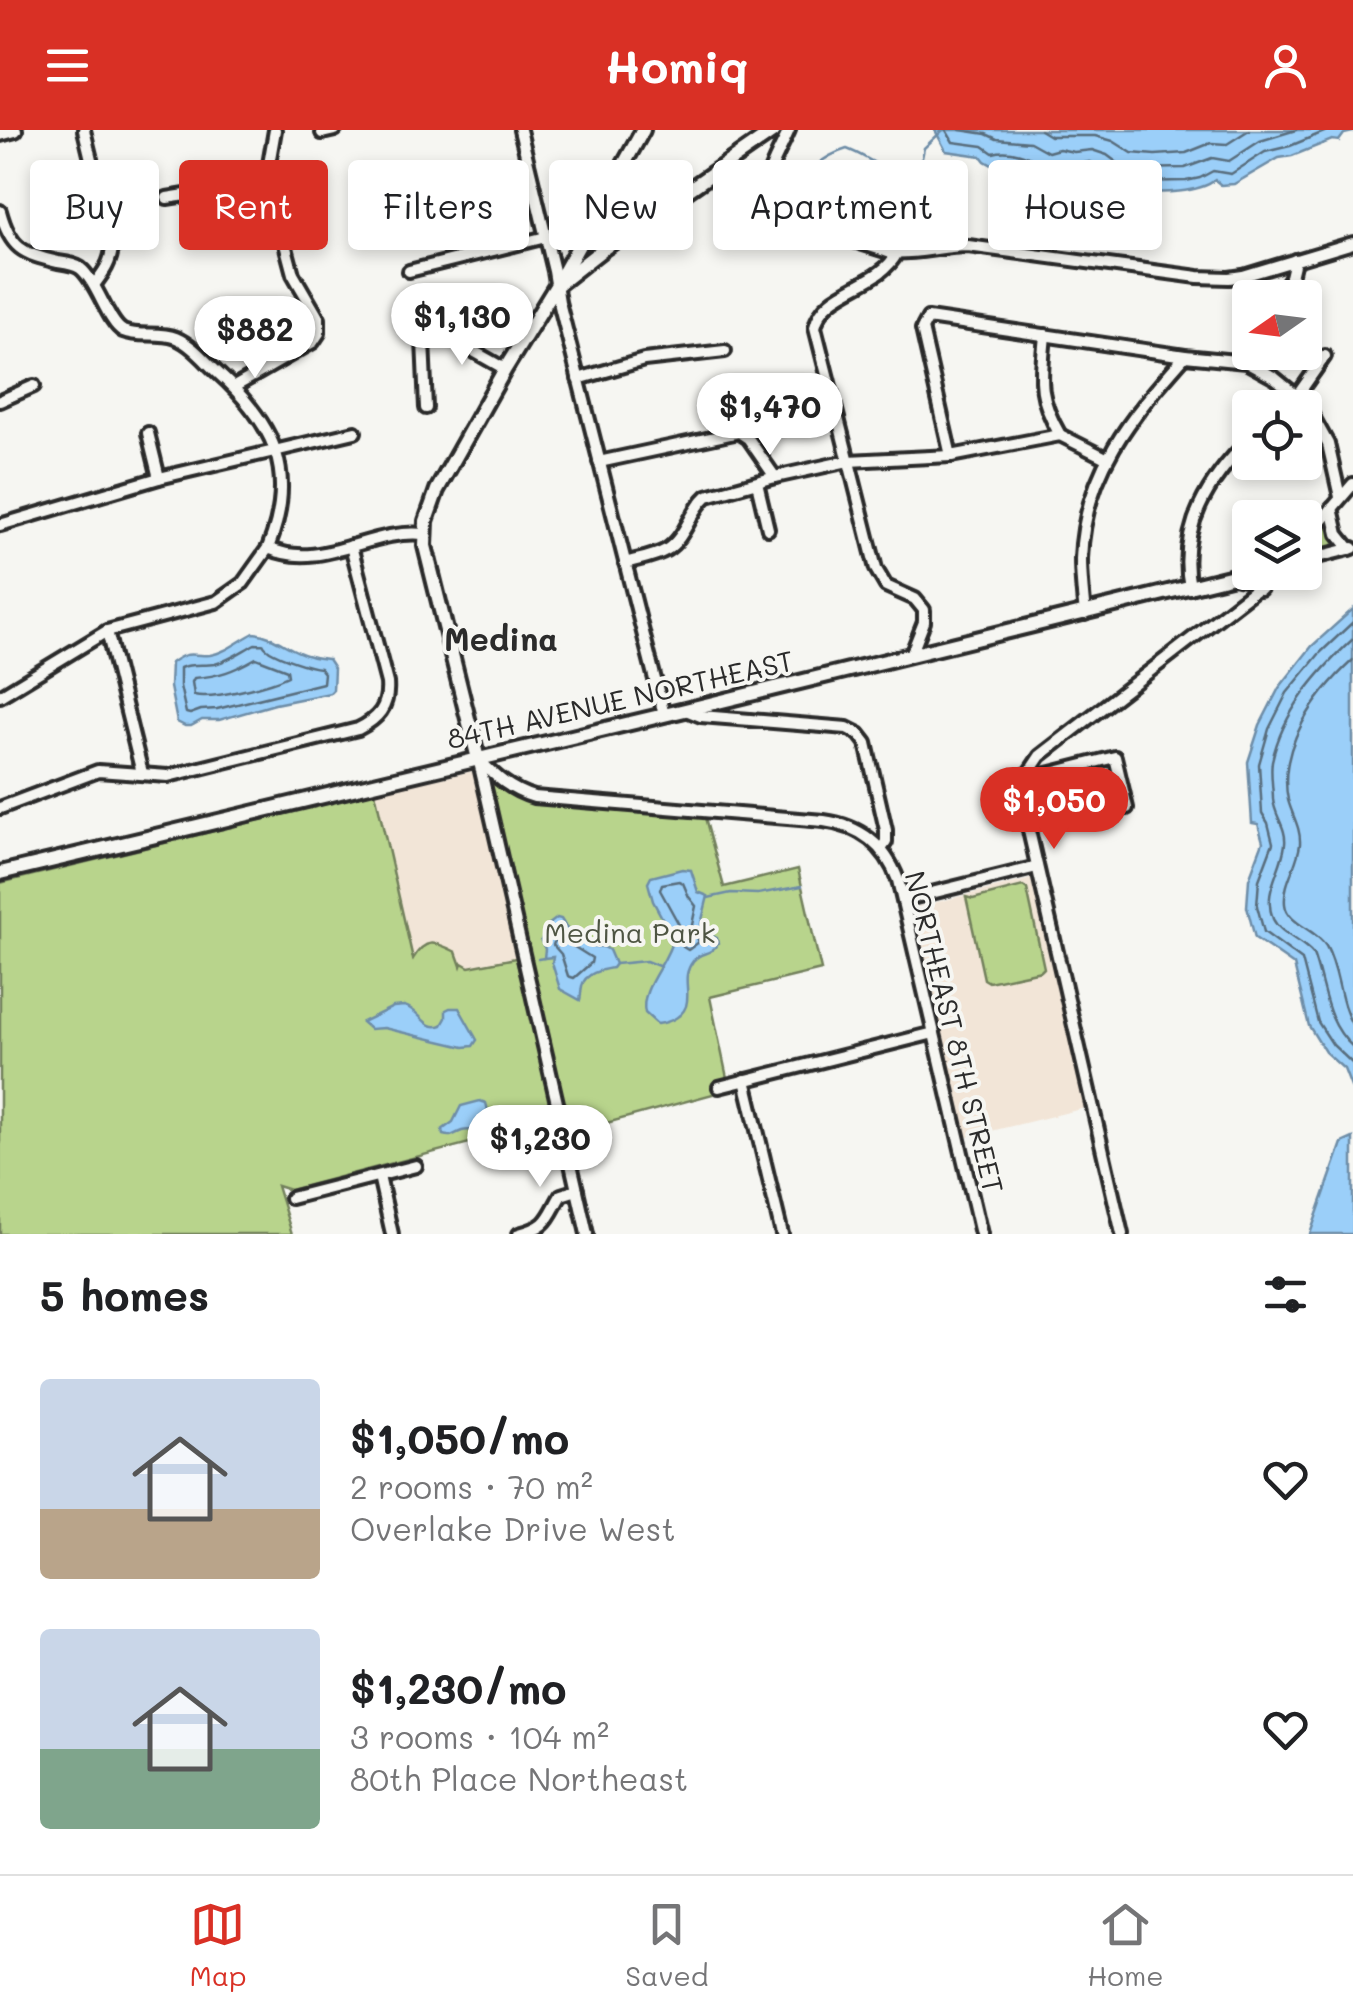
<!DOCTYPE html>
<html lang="en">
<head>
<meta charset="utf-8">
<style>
	:root { --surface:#fff; --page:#f6f6f6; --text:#202124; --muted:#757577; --line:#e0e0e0; --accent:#d93025 }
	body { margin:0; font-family:Mali,sans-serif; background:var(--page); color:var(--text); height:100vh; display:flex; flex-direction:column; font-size:38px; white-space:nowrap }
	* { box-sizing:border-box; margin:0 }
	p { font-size:32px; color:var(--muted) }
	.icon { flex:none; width:55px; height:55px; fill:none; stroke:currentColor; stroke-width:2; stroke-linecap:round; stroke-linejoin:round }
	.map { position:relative; height:1104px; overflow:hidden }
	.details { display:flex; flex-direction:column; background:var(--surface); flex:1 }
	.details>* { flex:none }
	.guide { position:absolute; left:30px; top:30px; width:1295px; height:90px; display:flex; gap:20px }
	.needle { width:65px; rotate:256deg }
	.tools { position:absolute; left:1232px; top:150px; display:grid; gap:20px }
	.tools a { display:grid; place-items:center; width:90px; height:90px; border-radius:10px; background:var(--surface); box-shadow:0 5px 15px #0003; font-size:50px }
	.price { position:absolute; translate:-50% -85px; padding:0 22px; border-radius:35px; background:#fff; color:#222; font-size:32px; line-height:65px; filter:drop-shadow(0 2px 5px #0008) }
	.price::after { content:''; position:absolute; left:50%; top:60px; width:30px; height:22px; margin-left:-15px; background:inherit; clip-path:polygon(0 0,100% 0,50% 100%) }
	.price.current { background:var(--accent); color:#fff }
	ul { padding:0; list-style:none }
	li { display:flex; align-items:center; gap:30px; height:250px; padding:0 40px }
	li span { display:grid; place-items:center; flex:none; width:280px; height:200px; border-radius:10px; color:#555 }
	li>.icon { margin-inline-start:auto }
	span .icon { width:120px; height:120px; fill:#fffc; stroke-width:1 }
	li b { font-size:42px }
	h2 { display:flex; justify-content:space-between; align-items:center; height:120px; padding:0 40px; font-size:42px }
	.pill { padding:0 35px; border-radius:10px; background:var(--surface); box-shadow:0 5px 15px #0003; font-size:35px; line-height:90px }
	.pill.current { background:var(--accent); color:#fff }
	header { display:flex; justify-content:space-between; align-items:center; height:130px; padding:0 40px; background:var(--accent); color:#fff; font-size:45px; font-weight:700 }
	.tab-bar { display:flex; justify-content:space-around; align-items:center; height:140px; border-top:2px solid var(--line); background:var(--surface); font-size:28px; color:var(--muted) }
	.tab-bar a { display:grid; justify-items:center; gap:5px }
	.tab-bar .current { color:var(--accent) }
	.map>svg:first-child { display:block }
	.built { fill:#f2e5d7 }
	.green { fill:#b8d48c; stroke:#72805c; stroke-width:2.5 }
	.water { fill:#9bcff9; stroke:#6e8da7; stroke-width:2.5 }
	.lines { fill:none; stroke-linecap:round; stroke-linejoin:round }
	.shore { stroke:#586d7d; stroke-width:2.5 }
	.stream { stroke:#6e8da7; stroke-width:2.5 }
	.minor-casing { stroke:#2b2b2b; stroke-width:18 }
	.major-casing { stroke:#2b2b2b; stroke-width:20 }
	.minor { stroke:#f6f6f2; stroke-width:10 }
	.major { stroke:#f6f6f2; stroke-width:12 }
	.labels { text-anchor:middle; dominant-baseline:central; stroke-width:8; stroke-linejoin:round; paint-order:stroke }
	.street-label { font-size:28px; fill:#2b2b2b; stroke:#f6f6f2 }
	.park-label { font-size:28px; fill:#4e5543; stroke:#f6f6f2 }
	.quarter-label { font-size:32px; font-weight:bold; fill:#2b2b2b; stroke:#f6f6f2 }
</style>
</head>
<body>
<header><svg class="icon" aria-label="menu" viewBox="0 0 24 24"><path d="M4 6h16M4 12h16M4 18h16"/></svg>Homiq<svg class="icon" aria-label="person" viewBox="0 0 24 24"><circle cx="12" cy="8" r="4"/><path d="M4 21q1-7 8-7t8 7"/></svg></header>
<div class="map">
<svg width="1353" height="1104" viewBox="0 0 1353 1104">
	<rect width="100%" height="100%" fill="#f6f6f2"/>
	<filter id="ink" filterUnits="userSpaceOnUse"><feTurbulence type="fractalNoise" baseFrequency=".01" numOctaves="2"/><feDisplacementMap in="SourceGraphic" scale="20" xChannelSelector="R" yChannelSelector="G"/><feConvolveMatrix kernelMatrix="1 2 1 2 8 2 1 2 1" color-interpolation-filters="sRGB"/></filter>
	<g filter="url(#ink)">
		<g class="built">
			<path d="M473,641L522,845L422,868L375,663Z"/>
			<path d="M1031,749L1085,978L967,1007L913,778Z"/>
		</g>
		<g class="green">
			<path d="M1327,390L1331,391L1344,417L1305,428V417L1316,403L1320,407L1324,404L1320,397Z"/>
			<path d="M493,653L511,664L540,672L704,684L724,757L798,739L821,840L710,867L727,948L713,964L570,1003L491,657Z"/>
			<path d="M375,662L413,829C425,808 435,811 456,822L461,836L462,833L469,837L516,828L520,845H522L557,990L290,1060L277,1056L292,1104H0V753Z"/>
			<path d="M1023,756L1027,759L1044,838L1041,841L989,852L984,849L966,767L973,769Z"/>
		</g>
		<g class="water">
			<path d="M935,0H1353V2L1344,4L1339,11L1332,10L1292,26L1279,28L1234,54L1221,55L1215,50C1199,63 1160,64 1140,61L1136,62L1134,66H1130L1124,60L1101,51L1099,45L1086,42L1081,46L1069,45L1062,42L1055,44L1053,48L1027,37L1025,34L1019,33L1017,37L1007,35L1003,31L994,36L985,31L981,26L946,21Z"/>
			<path d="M1353,479V962L1344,939L1325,922L1309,896L1294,835L1255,808L1247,777L1249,749L1263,712L1258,694L1252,693L1248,632L1260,595L1279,558L1312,516Z"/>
			<path d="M254,503C275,505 289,521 310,526C316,528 322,528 328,529L334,538L333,560L330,563L275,574L219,590H202L191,596H185L177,592L170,557L171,533C190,519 191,527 210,525C225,523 240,510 254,503Z"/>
			<path d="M682,739L691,740L698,762L708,766L701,794L707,803L717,808L718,813C710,827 702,820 693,831C682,846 689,855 687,871C686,886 669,893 657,894L645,883C639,859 668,833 673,808L653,771L648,753L651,747Z"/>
			<path d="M557,788L561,789L569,802L593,816L604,817L609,820L615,834L612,838C601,840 585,843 582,856C581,861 581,866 580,870L560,859L552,833L553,827L544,828L545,819L541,811L548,795Z"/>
			<path d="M404,876C420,879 424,902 442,895L446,888V880L450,878H459L477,910L473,916L464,917L384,898L370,899L362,892L393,877Z"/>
			<path d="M480,971L486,973C488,981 492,991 487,998C478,1004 471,998 462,1001C453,1004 453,1008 443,1005L442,1000L453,992L461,976Z"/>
			<path d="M1353,1008V1104H1310L1342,1013Z"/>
		</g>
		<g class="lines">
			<g class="shore">
				<path d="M946,0L953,12L983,16L993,23C1013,18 1029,27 1047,36L1060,32L1076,35L1089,32L1102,36L1111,45L1131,52L1186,51L1200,48L1213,41L1231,44L1265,22L1290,16L1329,0"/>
				<path d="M960,0L986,4L997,9L1030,12L1048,22L1059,19L1074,22L1092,20L1107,25L1119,34L1132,39L1185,38L1212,28L1229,31L1260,11L1296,0"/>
				<path d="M1040,0L1050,6H1095L1113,11L1132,23L1155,25L1186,23L1211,13L1227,14L1249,0"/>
				<path d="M1353,492L1320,523L1287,563L1269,599L1259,634L1262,683L1268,693L1273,713L1259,750L1257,776L1264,802L1302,830L1318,892L1333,915L1353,934"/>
				<path d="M1353,509C1317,543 1283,581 1272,631C1270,643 1273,657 1273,669C1274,685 1287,698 1285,714C1282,741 1262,761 1273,789C1280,804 1303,811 1313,824C1325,857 1325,892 1353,917"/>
				<path d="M255,514C271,515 257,512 270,521C280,527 308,537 320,538L324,543L323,553L217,579L201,580L190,584L186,583L180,556V538C192,533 203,536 215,534C230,530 242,521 255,514Z"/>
				<path d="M256,528L287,540L288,546C270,555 212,570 194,565L192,552L194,548C220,546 233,541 256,528Z"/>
				<path d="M1353,530C1316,564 1277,617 1288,670C1292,685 1301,698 1300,714C1298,735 1283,752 1285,774C1287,794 1316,799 1326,816C1340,841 1338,871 1353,896"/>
				<path d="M679,751L683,753L689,767L696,776L692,795L699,812L688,820L683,817L682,800L660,760L662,754Z"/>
				<path d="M556,808H560L592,828L591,833L574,848L568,846L561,824L553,815Z"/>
			</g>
			<g class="stream">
				<path d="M776,68C784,58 795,55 805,48C810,45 813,39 817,35C825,28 837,22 847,19C867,26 885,43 907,44L922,28L924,18L943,0"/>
				<path d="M751,100L768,77"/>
				<path d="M708,768L731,763L758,764L802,756"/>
				<path d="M538,829L544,828"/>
				<path d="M615,834L646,831L661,837"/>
			</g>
			<defs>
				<g id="minor">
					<path d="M84,0L112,117C111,133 103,143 94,155"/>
					<path d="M520,0L554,141L559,172L664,585"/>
					<path d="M789,0C783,15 765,44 767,59C768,67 772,74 778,79C798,96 862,113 888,122C914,125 942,116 968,116L1198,147L1229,148L1243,146L1353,113"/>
					<path d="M322,3L335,0"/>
					<path d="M472,41L488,47L529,39"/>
					<path d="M167,68L192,64L219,65L269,53"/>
					<path d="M0,81C10,118 22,124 58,132C65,133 74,134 80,138C97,151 108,193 123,201C139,208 159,201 176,208C192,215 204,230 217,242C275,294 298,343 268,418"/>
					<path d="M897,123C879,158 824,157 815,197L876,439L886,456L915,469L924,480V492L911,525"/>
					<path d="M409,141L546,107"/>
					<path d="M1278,168L1291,147L1295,130"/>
					<path d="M1045,205C1041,250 1037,265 1060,305"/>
					<path d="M1237,229L1250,210"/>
					<path d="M578,249L644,230L725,221"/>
					<path d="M234,257L313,212L319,203V189L293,144L269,53L268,40L275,0"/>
					<path d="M0,271L34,256"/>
					<path d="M426,278L423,210L425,205L431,200L438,201L505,239"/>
					<path d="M1284,278L1297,266L1325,226"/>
					<path d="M148,303L159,348"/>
					<path d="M951,326L922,199L928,188L1185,226L1246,232L1275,248L1297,266L1311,283L1328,314L1340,367"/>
					<path d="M599,332L739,302L748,308L775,347"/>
					<path d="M757,353L768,399"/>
					<path d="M1332,378L1338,404L1350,419"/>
					<path d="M0,395L159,348L355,302"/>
					<path d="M1305,410L1353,354"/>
					<path d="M1305,430L1353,418"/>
					<path d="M625,433C638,429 654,427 666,420C686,408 690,381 707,366L775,347L848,331L951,326L1060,305L1106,328"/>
					<path d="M1190,458C1178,398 1208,350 1250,309"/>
					<path d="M1085,484C1083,466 1081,447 1081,429C1084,342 1131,287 1185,226"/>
					<path d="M107,501L142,643"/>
					<path d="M0,566L107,501L216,472L243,453L268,418C322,442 370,398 424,404"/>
					<path d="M686,580L701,586L847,598L859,604L866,613L886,700V712L881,719"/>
					<path d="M478,629C495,646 510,660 534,667L824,691C861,696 885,715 898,750L981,1104"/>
					<path d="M479,632L587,1104"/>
					<path d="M1024,650L1115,627L1127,678"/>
					<path d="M0,678L98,641L168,646L358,599C378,589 389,577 387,553L351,416"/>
					<path d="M903,770L1037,737"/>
					<path d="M745,950L782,1104"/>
					<path d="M719,957L934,903"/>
					<path d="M379,1046L392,1104"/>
					<path d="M291,1068L416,1036"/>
					<path d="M519,1104C549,1096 547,1089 561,1065L577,1060"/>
					<path d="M1122,1104L1024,679V650L1040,626L1278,442"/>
				</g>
				<g id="major">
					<path d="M0,4L15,0"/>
					<path d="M559,151L643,0"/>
					<path d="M1238,447L1253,449L1260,458"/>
					<path d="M478,629L425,416L426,391L437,360L505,239L556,156L603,119L775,0"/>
					<path d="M0,743L685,580L1250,442"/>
				</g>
			</defs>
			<use href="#minor" class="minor-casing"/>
			<use href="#major" class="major-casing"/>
			<use href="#minor" class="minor"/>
			<use href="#major" class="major"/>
		</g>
	</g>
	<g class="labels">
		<g class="street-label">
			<text transform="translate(620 569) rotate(-13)">84TH AVENUE NORTHEAST</text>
			<text transform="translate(955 902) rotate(76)">NORTHEAST 8TH STREET</text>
		</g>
		<g class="park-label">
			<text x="630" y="802">Medina Park</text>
		</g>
		<g class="quarter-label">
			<text x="501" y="508">Medina</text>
		</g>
	</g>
</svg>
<div class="tools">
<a><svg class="needle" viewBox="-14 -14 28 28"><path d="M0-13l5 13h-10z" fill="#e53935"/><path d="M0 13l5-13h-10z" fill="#757577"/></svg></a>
<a><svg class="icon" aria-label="locate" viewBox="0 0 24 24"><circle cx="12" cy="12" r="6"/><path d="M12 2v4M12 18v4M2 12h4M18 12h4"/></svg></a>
<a><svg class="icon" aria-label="layers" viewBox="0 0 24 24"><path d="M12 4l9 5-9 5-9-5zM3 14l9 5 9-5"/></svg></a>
</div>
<b class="price" style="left:462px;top:238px">$1,130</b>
<b class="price" style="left:255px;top:251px">$882</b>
<b class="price" style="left:770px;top:328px">$1,470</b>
<b class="price current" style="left:1054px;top:722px">$1,050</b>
<b class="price" style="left:540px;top:1060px">$1,230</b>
<div class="guide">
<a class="pill">Buy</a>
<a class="pill current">Rent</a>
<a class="pill">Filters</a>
<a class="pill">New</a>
<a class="pill">Apartment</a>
<a class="pill">House</a>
</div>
</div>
<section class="details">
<h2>5 homes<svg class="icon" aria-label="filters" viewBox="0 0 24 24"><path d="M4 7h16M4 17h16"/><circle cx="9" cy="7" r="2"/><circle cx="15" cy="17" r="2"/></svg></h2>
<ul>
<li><span style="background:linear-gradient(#c9d6e8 65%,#b9a48a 0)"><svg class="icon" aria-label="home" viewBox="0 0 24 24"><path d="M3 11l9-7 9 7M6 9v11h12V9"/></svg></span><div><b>$1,050/mo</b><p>2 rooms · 70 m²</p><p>Overlake Drive West</p></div><svg class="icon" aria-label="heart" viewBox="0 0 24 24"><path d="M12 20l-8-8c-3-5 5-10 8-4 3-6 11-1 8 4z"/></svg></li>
<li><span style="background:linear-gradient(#c9d6e8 60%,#7fa58c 0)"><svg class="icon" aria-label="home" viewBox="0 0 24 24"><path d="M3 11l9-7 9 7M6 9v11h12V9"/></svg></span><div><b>$1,230/mo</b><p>3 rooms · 104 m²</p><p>80th Place Northeast</p></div><svg class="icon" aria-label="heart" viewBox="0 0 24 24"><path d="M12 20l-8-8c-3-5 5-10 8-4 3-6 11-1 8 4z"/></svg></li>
</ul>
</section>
<nav class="tab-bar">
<a class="current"><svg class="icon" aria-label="map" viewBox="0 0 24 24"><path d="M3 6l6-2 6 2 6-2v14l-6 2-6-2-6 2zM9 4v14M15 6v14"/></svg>Map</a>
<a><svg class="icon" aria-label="saved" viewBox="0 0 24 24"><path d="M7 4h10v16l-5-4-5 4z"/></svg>Saved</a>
<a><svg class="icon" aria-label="home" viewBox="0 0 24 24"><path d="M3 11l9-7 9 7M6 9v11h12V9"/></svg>Home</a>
</nav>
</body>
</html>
